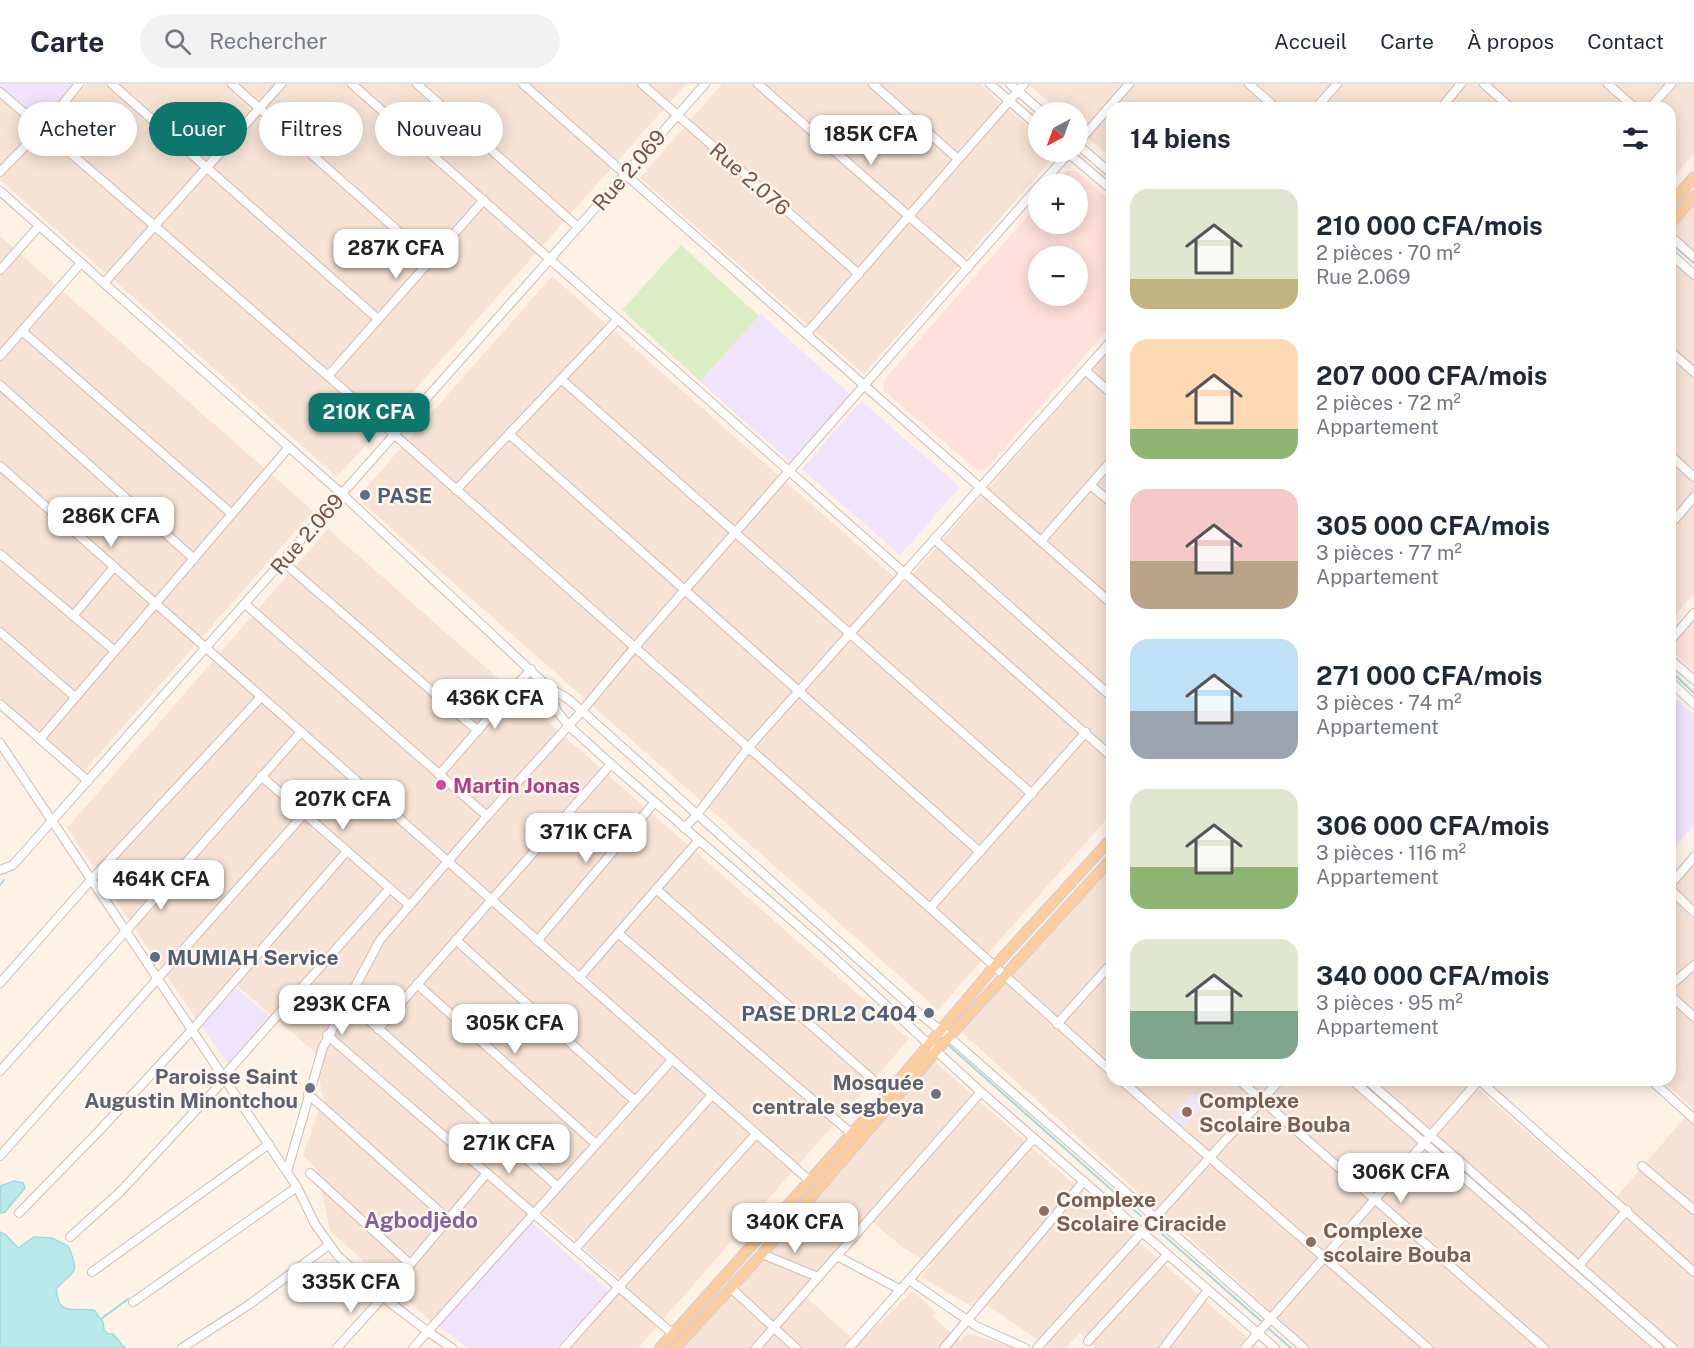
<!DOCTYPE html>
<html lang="fr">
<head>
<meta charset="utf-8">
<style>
	:root { --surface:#fff; --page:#f2f2f3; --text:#1f2937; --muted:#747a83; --line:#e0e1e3; --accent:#0f766e }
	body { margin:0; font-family:"Public Sans",sans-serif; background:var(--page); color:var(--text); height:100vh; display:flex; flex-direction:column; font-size:22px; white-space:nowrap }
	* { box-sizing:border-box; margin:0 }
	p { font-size:20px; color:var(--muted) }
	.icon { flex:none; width:33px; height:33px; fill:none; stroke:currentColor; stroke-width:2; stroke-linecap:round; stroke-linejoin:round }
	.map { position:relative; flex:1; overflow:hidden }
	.sheet { position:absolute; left:1106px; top:18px; width:570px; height:984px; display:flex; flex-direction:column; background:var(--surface); border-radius:18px; box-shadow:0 3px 15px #0003 }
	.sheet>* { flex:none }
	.hud { position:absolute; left:18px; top:18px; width:570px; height:54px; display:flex; gap:12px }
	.needle { width:39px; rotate:221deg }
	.fabs { position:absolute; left:1028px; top:18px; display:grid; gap:12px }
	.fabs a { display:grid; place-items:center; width:60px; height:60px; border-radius:50%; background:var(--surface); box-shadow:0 3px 15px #0003; font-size:30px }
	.price { position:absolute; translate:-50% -51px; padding:0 14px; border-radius:12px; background:#fff; color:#222; font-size:20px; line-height:39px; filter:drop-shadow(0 2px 3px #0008) }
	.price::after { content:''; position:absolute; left:50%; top:36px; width:18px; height:14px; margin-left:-9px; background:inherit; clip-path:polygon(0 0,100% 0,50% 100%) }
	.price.on { background:var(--accent); color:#fff }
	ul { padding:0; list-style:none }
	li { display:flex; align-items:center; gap:18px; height:150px; padding:0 24px }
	li span { display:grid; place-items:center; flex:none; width:168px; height:120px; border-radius:18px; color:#555 }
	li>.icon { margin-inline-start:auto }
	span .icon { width:72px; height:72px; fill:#fffc; stroke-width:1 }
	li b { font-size:26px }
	h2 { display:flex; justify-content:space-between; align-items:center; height:72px; padding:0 24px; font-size:26px }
	.chip { padding:0 21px; border-radius:27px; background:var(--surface); box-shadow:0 3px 15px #0003; font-size:21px; line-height:54px }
	.chip.on { background:var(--accent); color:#fff }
	header { display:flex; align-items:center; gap:36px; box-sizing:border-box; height:84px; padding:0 30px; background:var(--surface); border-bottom:2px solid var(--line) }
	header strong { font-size:28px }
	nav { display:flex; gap:33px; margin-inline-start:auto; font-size:21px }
	.search { width:420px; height:54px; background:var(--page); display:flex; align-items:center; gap:15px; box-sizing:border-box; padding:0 21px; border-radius:33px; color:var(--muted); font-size:22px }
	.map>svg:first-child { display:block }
	.residential { fill:#f6e3d5 }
	.commercial { fill:#ffe0da; fill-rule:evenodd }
	.education { fill:#efe4fb }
	.green { fill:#daedc4 }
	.water { fill:#b9e9ea; stroke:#9fdbdc; stroke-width:1.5 }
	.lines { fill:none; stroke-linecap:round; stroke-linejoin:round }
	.stream { stroke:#9fdbdc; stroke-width:2 }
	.minor-casing { stroke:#d4baae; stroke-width:10 }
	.major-casing { stroke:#dacfcc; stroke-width:12 }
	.minor { stroke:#fff; stroke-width:8 }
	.major { stroke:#ffcd9d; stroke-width:9 }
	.service-dot { fill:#5c6f8a; stroke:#fff7ef; stroke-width:2 }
	.hotel-dot { fill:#d1479c; stroke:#fff7ef; stroke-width:2 }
	.worship-dot { fill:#6b7280; stroke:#fff7ef; stroke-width:2 }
	.education-dot { fill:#8d6e63; stroke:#fff7ef; stroke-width:2 }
	.labels { text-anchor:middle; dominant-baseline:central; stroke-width:5; stroke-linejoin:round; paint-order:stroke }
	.street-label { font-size:21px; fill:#7a5449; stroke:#fff7ef }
	.service-label { font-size:21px; font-weight:bold; fill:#4e5e75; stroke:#fff7ef; text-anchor:start }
	.hotel-label { font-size:21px; font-weight:bold; fill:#b23c85; stroke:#fff7ef; text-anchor:start }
	.worship-label { font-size:21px; font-weight:bold; fill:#5b616d; stroke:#fff7ef; text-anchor:end }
	.education-label { font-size:21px; font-weight:bold; fill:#785e54; stroke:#fff7ef; text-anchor:start }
	.neighbourhood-label { font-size:22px; font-weight:bold; fill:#83659e; stroke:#fff7ef }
</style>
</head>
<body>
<header>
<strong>Carte</strong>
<div class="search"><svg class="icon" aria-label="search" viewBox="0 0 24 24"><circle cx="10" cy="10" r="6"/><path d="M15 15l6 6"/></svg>Rechercher</div>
<nav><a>Accueil</a><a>Carte</a><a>À propos</a><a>Contact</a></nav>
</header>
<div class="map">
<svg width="1694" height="1264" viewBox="0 0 1694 1264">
	<rect width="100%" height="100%" fill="#fef2e7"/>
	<g class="residential">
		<path d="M87,0H686L337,393L0,96V13L43,49Z"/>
		<path d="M722,0H980L1038,51V68H1058L864,290L640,94Z"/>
		<path d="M1028,0H1694V69L1670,97V24H1112L1111,74L1077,44V28H1060Z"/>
		<path d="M1694,116V167L1670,144Z"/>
		<path d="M0,152L313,427L84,687L0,614Z"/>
		<path d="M1670,175L1694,197V509L1670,537Z"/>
		<path d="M552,192L903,501L1111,264V730L938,926L357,414Z"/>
		<path d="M328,445L909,955L638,1264H570L626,1201L535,1121L434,1240L330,1147L317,1086L303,1072L323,1014L319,994L324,976L230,896L196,935L67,744Z"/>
		<path d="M1694,765V1264H1679L1374,996H1468L1610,1120L1693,1024L1660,996H1670V793Z"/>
		<path d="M1111,773L1112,996H1347L1652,1264H1311L959,946Z"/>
		<path d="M933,976L1259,1264H1095L1080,1249L1066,1264H1050L978,1215L971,1222L921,1193L931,1180L905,1165L872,1138L807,1214L858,1260L912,1207L936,1228L933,1233L961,1257L967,1249L1015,1264H676Z"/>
	</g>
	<g class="commercial">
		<path d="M1067,87H1077L1111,118V241L987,384L977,386L883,306L884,296L1038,120V140H1077V100H1055ZM1038,172H1077V212H1038Z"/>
		<path d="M1694,532V587L1671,567L1670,558Z"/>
	</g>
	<g class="education">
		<path d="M0,0H75L40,39L0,4Z"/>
		<path d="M761,230L852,312L791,379L700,297Z"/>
		<path d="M861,317L960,403L900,471L802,385Z"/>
		<path d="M1670,610L1694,631V741L1670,768Z"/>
		<path d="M236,904L271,933L229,982L202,942Z"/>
		<path d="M1193,1008L1205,1019L1180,1047L1168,1036Z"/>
		<path d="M531,1138L609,1207L557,1264H468L439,1242Z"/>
	</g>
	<path class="green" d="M681,161L759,232L700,297L622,226Z"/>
	<g class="water">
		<path d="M14,1097L23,1099L25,1104L5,1128L1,1129L0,1102Z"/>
		<path d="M0,1148L6,1151L18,1164L34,1153L52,1154L68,1162C82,1192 71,1187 56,1205C59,1234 73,1223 94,1226L103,1238L104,1246L108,1250H113L125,1264H0Z"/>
	</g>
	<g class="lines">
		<g class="stream">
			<path d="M1671,159L1694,179"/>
			<path d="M1674,590L1694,609"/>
			<path d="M0,801L4,796"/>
			<path d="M947,960L1141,1132"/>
			<path d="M1361,996L1423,1051"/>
			<path d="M1432,1060L1567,1179"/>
			<path d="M1153,1142L1261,1237"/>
			<path d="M101,1235L128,1215"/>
			<path d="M1268,1244L1291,1264"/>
		</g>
		<defs>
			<g id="minor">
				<path d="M112,0L378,235"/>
				<path d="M232,0L431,176"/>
				<path d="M352,0L1112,673"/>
				<path d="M417,0L578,143"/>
				<path d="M523,0L1112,520"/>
				<path d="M642,0L859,190"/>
				<path d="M758,0L968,184"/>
				<path d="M873,0L958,75"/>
				<path d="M990,0L1038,42"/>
				<path d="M1010,0L1042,28"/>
				<path d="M1249,0L1276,24"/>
				<path d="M1484,0L1511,24"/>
				<path d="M1608,0L1635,24"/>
				<path d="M0,8L328,292L930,824L1112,988"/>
				<path d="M1316,24L1337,0"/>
				<path d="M1441,24L1461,0"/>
				<path d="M1650,24L1671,0"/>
				<path d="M1077,60L1129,0"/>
				<path d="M1077,60L1112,90"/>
				<path d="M1067,68L1112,106"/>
				<path d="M0,88L42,45L79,0"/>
				<path d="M1041,100L1070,68"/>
				<path d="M0,107L342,410L547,602L568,615L582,627L916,927L949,953L1304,1264"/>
				<path d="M1670,152L1694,173"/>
				<path d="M1670,169L1694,191"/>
				<path d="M0,186L39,142"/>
				<path d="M104,199L281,0"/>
				<path d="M22,247L232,430"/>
				<path d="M806,250L1024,0"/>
				<path d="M1670,267L1694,288"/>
				<path d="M0,272L81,179"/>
				<path d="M1085,286L1112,310"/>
				<path d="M328,292L484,116"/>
				<path d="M561,295L1032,710"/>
				<path d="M0,301L194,475"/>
				<path d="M509,350L980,768"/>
				<path d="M1670,371L1694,393"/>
				<path d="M0,382L810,1097"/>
				<path d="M1090,401L1112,419"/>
				<path d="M456,406L618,235"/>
				<path d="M1670,441L1694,413"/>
				<path d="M934,455L1112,613"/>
				<path d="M1041,457L1112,376"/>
				<path d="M0,470L115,567"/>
				<path d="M282,477L478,647"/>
				<path d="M245,520L487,732"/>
				<path d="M73,532L114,483"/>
				<path d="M0,548L75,613"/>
				<path d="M1670,557L1694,529"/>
				<path d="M1670,575L1694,596"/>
				<path d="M1670,597L1694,620"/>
				<path d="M547,602L557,627L569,642L611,680L827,867L981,1008L1275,1264"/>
				<path d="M0,620L88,697"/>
				<path d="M40,655L289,363"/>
				<path d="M0,659L297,1103L315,1140L337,1171L383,1213L427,1247L452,1264"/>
				<path d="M439,691L531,585"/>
				<path d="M261,692L409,821"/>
				<path d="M684,744L696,732L748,664L1112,256"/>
				<path d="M0,786L13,781L52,737L705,0"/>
				<path d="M1670,801L1694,773"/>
				<path d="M656,805L888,1009"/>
				<path d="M1670,805L1694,828"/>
				<path d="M930,824L1086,648"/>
				<path d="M618,849L851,1049"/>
				<path d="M456,856L635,1017"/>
				<path d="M537,857L654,719"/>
				<path d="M579,894L698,757"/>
				<path d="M0,899L91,796L261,613"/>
				<path d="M417,900L596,1060"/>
				<path d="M1670,902L1694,881"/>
				<path d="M1670,911L1694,933"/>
				<path d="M347,917L557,1102"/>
				<path d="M1057,940L1112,879"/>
				<path d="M378,945L611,680"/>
				<path d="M327,951L673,1250"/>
				<path d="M0,987L126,847L301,648"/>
				<path d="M223,993L390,804"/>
				<path d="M1121,996L1428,1264"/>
				<path d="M1239,996L1544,1264"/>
				<path d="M1352,996L1659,1264"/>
				<path d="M1367,996L1673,1264"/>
				<path d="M1479,996L1694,1188"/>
				<path d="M1651,996L1694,1035"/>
				<path d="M308,1010L448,1135"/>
				<path d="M0,1072L304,730"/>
				<path d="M1642,1082L1694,1126"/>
				<path d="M287,1088L323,963L380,856L487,732L582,627L634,564L1038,103"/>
				<path d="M310,1089L410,1180"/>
				<path d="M19,1129L100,1046L192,946L347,767"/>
				<path d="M70,1153L120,1108L225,995"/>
				<path d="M575,1165L712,1011"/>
				<path d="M762,1170L818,1193"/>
				<path d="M837,1172L901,1206"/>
				<path d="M1579,1181L1627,1126"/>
				<path d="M92,1188L269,1060"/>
				<path d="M909,1196L976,1242L1025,1264"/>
				<path d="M731,1204L796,1264"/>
				<path d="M133,1218L297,1103"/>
				<path d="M1088,1257L1167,1171"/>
				<path d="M182,1264L250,1220L329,1161"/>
				<path d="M337,1264L383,1213L487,1089"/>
				<path d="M413,1264L672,976"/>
				<path d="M564,1264L756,1050"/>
				<path d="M756,1264L981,1008"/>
				<path d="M849,1264L1034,1054"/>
				<path d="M944,1264L1084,1097"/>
				<path d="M1037,1264L1280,996"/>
				<path d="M1164,1264L1208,1206"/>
				<path d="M1245,1264L1479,996"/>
			</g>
			<g id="major">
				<path d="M1670,121L1694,93"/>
				<path d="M1670,140L1694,112"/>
				<path d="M660,1264L888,1009L994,883L1112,754"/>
				<path d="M675,1264L762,1170L937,966L1112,774"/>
			</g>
		</defs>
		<use href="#minor" class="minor-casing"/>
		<use href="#major" class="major-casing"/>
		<use href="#minor" class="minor"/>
		<use href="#major" class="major"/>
	</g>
	<g class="service-dot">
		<circle cx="365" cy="411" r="6"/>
		<circle cx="155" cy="873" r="6"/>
		<circle cx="929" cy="929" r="6"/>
	</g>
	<circle class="hotel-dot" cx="441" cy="701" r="6"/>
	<g class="worship-dot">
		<circle cx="310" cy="1004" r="6"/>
		<circle cx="936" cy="1010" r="6"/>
	</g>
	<g class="education-dot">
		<circle cx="1187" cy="1028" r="6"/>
		<circle cx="1044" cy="1127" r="6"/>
		<circle cx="1311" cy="1158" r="6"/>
	</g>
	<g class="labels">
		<g class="street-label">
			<text transform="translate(629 86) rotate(-49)">Rue 2.069</text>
			<text transform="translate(750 95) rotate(41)">Rue 2.076</text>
			<text transform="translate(307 450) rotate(-49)">Rue 2.069</text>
		</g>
		<g class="service-label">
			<text x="377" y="411">PASE</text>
			<text x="167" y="873">MUMIAH Service</text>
			<text x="917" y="929" text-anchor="end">PASE DRL2 C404</text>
		</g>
		<g class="hotel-label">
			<text x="453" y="701">Martin Jonas</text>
		</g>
		<g class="worship-label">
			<text x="298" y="992">Paroisse Saint<tspan x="298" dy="24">Augustin Minontchou</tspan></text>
			<text x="924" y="998">Mosquée<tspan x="924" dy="24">centrale segbeya</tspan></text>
		</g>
		<g class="education-label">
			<text x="1199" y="1016">Complexe<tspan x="1199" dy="24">Scolaire Bouba</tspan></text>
			<text x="1056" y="1115">Complexe<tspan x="1056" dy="24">Scolaire Ciracide</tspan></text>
			<text x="1323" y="1146">Complexe<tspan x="1323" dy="24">scolaire Bouba</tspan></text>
		</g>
		<g class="neighbourhood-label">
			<text x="421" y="1136">Agbodjèdo</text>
		</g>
	</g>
</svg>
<div class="fabs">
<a><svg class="needle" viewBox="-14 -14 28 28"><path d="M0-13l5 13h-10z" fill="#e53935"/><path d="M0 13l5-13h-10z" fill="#747a83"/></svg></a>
<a>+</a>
<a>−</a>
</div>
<b class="price" style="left:871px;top:82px">185K CFA</b>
<b class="price" style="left:396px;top:196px">287K CFA</b>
<b class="price on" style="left:369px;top:360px">210K CFA</b>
<b class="price" style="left:111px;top:464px">286K CFA</b>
<b class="price" style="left:495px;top:646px">436K CFA</b>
<b class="price" style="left:343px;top:747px">207K CFA</b>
<b class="price" style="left:586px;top:780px">371K CFA</b>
<b class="price" style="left:161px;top:827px">464K CFA</b>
<b class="price" style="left:342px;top:952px">293K CFA</b>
<b class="price" style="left:515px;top:971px">305K CFA</b>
<b class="price" style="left:509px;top:1091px">271K CFA</b>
<b class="price" style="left:1401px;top:1120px">306K CFA</b>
<b class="price" style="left:795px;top:1170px">340K CFA</b>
<b class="price" style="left:351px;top:1230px">335K CFA</b>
<div class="hud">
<a class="chip">Acheter</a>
<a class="chip on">Louer</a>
<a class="chip">Filtres</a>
<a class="chip">Nouveau</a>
</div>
<section class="sheet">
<h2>14 biens<svg class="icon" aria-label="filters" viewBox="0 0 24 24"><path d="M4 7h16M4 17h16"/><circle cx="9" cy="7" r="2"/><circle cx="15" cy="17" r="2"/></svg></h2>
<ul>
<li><span style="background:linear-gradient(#dfe7d0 75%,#c2b280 0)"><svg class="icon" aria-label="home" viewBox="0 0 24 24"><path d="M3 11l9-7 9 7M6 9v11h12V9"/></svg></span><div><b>210 000 CFA/mois</b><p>2 pièces · 70 m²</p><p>Rue 2.069</p></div></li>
<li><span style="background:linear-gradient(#ffd9b3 75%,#8fb573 0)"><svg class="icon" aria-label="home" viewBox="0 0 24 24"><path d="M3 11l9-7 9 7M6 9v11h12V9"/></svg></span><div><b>207 000 CFA/mois</b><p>2 pièces · 72 m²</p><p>Appartement</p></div></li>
<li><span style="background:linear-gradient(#f6c9c9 60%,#b9a48a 0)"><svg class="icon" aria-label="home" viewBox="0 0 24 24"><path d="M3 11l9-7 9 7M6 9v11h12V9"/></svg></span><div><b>305 000 CFA/mois</b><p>3 pièces · 77 m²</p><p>Appartement</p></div></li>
<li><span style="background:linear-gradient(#bfe0f5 60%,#9aa5b1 0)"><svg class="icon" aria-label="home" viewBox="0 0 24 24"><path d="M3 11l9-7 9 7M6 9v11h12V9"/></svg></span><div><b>271 000 CFA/mois</b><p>3 pièces · 74 m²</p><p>Appartement</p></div></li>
<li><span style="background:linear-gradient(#dfe7d0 65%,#8fb573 0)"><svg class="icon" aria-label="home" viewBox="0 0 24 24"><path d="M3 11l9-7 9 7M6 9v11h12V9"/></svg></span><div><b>306 000 CFA/mois</b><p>3 pièces · 116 m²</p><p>Appartement</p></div></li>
<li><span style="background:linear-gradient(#dfe7d0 60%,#7fa58c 0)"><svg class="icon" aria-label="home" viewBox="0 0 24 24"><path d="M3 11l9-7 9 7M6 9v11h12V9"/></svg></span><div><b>340 000 CFA/mois</b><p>3 pièces · 95 m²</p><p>Appartement</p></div></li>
</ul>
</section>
</div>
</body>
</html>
